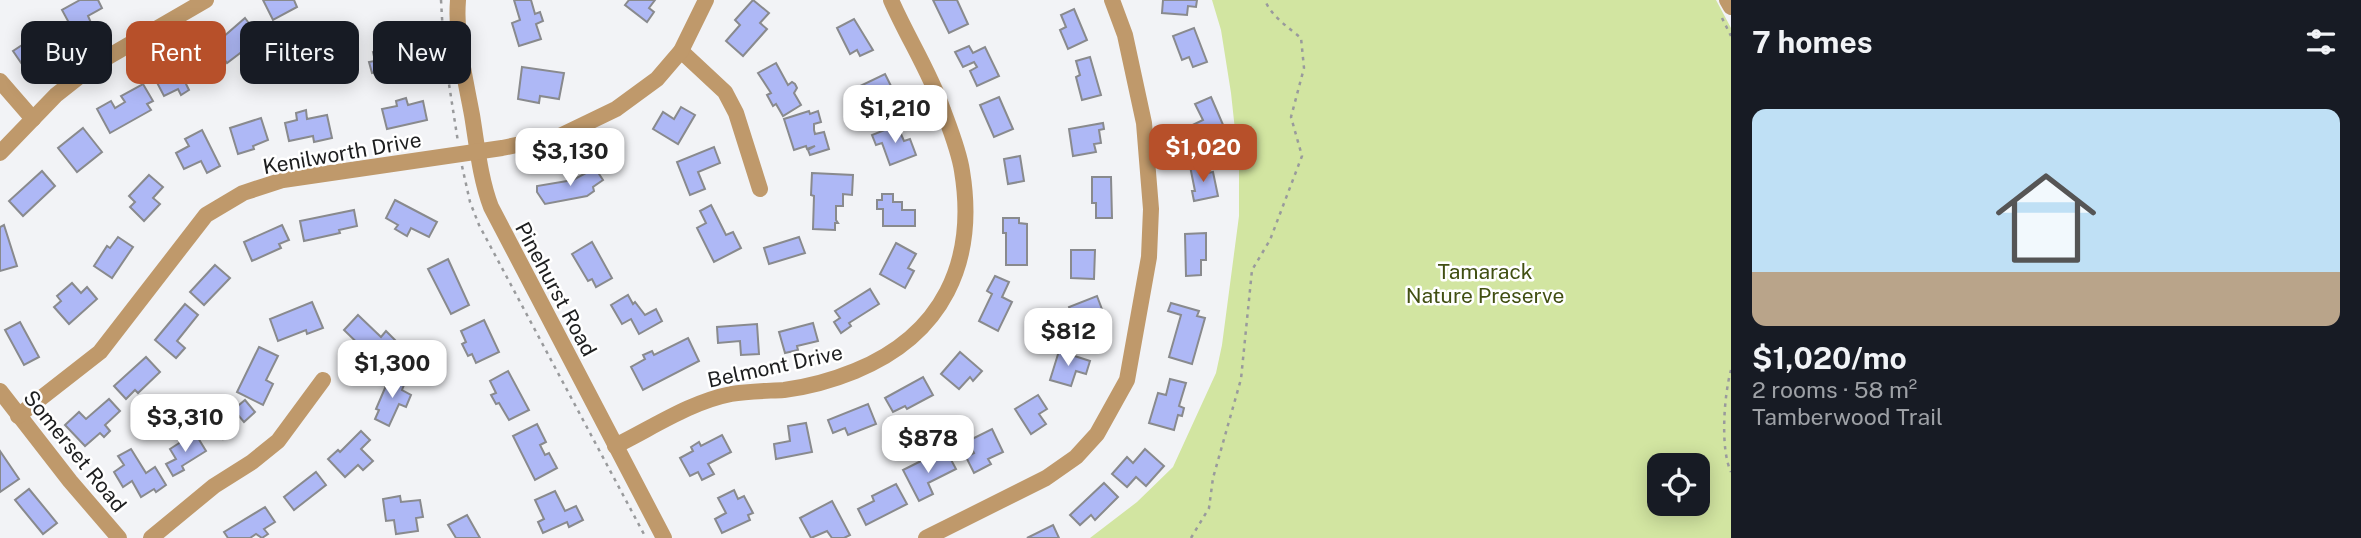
<!DOCTYPE html>
<html lang="en">
<head>
<meta charset="utf-8">
<style>
	:root { --surface:#171b24; --page:#242831; --text:#f1f3f6; --muted:#9ea1a6; --line:#363941; --accent:#b7502a }
	body { margin:0; font-family:"Public Sans",sans-serif; background:var(--page); color:var(--text); height:100vh; display:flex; flex-direction:column; font-size:26px; white-space:nowrap }
	* { box-sizing:border-box; margin:0 }
	p { font-size:23px; color:var(--muted) }
	.icon { flex:none; width:38px; height:38px; fill:none; stroke:currentColor; stroke-width:2; stroke-linecap:round; stroke-linejoin:round }
	.map { position:relative; flex:1; overflow:hidden }
	.details { display:flex; flex-direction:column; background:var(--surface); width:630px }
	.details>* { flex:none }
	.banner { position:absolute; left:21px; top:21px; width:665px; height:63px; display:flex; gap:14px }
	.buttons { position:absolute; left:1647px; top:453px; display:grid; gap:14px }
	.buttons a { display:grid; place-items:center; width:63px; height:63px; border-radius:14px; background:var(--surface); box-shadow:0 4px 18px #0003; font-size:35px }
	.price { position:absolute; translate:-50% -60px; padding:0 16px; border-radius:14px; background:#fff; color:#222; font-size:23px; line-height:46px; filter:drop-shadow(0 2px 4px #0008) }
	.price::after { content:''; position:absolute; left:50%; top:42px; width:21px; height:16px; margin-left:-10px; background:inherit; clip-path:polygon(0 0,100% 0,50% 100%) }
	.price.current { background:var(--accent); color:#fff }
	ul { padding:0; list-style:none }
	li { display:grid; align-content:center; gap:14px; height:371px; padding:0 21px }
	li+li { border-top:2px solid var(--line) }
	li span { display:grid; place-items:center; height:217px; border-radius:14px; color:#555 }
	li>.icon { margin-inline-start:auto }
	span .icon { width:126px; height:126px; fill:#fffc; stroke-width:1 }
	li b { font-size:30px }
	h2 { display:flex; justify-content:space-between; align-items:center; height:84px; padding:0 21px; font-size:30px }
	.chip { padding:0 24px; border-radius:14px; background:var(--surface); box-shadow:0 4px 18px #0003; font-size:24px; line-height:63px }
	.chip.current { background:var(--accent); color:#fff }
	main { display:flex; flex:1; min-height:0 }
	.map>svg:first-child { display:block }
	.green { fill:#d2e5a1; fill-rule:evenodd }
	.building { fill:#aeb8f6; stroke:#898a8d; stroke-width:2 }
	.lines { fill:none; stroke-linecap:round; stroke-linejoin:round }
	.path { stroke:#999a9c; stroke-width:2.5; stroke-dasharray:3.5 5; stroke-linecap:butt }
	.minor { stroke:#bf996b; stroke-width:16 }
	.labels { text-anchor:middle; dominant-baseline:central; stroke-width:5; stroke-linejoin:round; paint-order:stroke }
	.street-label { font-size:21px; fill:#1d1e1f; stroke:#fff }
	.park-label { font-size:21px; fill:#414f12; stroke:#fff }
</style>
</head>
<body>
<main>
<div class="map">
<svg width="1731" height="538" viewBox="0 0 1731 538">
	<rect width="100%" height="100%" fill="#f2f3f6"/>
	<path class="green" d="M1212,0H1716L1731,28V538H1090L1137,502L1173,467L1216,373L1222,345L1239,216V167L1231,93L1221,30ZM1659,466H1698V504H1659Z"/>
	<g class="building">
		<path d="M80,0H98L102,8L88,16L92,25L75,34L62,10Z"/>
		<path d="M263,0H294L297,7L273,20Z"/>
		<path d="M514,0H531L535,14L540,12L543,21L536,24L541,39L519,46L512,23L520,20Z"/>
		<path d="M629,0H655L649,8L654,12L647,22L625,5Z"/>
		<path d="M753,0L769,13L760,23L767,29L743,56L726,41L740,25L735,20Z"/>
		<path d="M933,0H957L968,24L949,33Z"/>
		<path d="M1163,0H1197L1196,7L1188,6L1187,15L1162,13Z"/>
		<path d="M1074,9L1087,40L1068,49L1060,30L1066,27L1061,15Z"/>
		<path d="M245,18L260,38L227,63L214,45Z"/>
		<path d="M854,19L873,50L860,56L857,50L850,54L837,28Z"/>
		<path d="M45,26L56,41L36,55L39,60L26,70L13,51L25,43L23,41Z"/>
		<path d="M1194,28L1207,62L1193,67L1189,57L1182,60L1173,36Z"/>
		<path d="M395,30L400,48L395,49L399,66L372,73L369,62L375,61L373,52L379,51L375,34Z"/>
		<path d="M969,46L973,53L985,47L999,76L977,86L970,71L977,67L974,62L963,67L955,52Z"/>
		<path d="M195,57L203,73L185,82L189,90L181,95L178,89L164,96L153,75L167,68L169,71Z"/>
		<path d="M1090,57L1101,95L1082,100L1076,77L1080,75L1076,61Z"/>
		<path d="M776,63L788,85L792,82L795,84L797,88L794,93L801,105L783,116L776,104L773,106L767,95L771,93L758,73Z"/>
		<path d="M522,67L564,73L559,99L540,96L539,103L518,99Z"/>
		<path d="M885,74L893,90L882,95L888,107L870,116L856,88Z"/>
		<path d="M143,84L153,101L147,104L151,110L110,133L97,109L111,101L115,108L125,102L121,96Z"/>
		<path d="M999,97L1013,129L994,137L980,105Z"/>
		<path d="M1211,97L1227,134L1187,152L1178,132L1203,120L1195,104Z"/>
		<path d="M406,98L408,105L423,101L427,120L387,129L382,109L397,106L396,101Z"/>
		<path d="M681,107L695,115L678,144L653,129L663,112L674,119Z"/>
		<path d="M306,110L307,119L327,115L332,138L314,142L313,136L289,141L285,123L297,120L296,113Z"/>
		<path d="M809,111L810,114L818,111L821,122L814,124V130L815,134L824,132L829,149L810,155L808,150L815,146L807,149L806,146L794,150L784,119Z"/>
		<path d="M261,118L268,140L253,146L254,149L238,154L230,128Z"/>
		<path d="M1103,123L1104,129L1099,130L1101,143L1094,144L1096,152L1073,156L1069,129Z"/>
		<path d="M897,125L904,141L910,139L916,155L890,165L882,143L876,145L872,135Z"/>
		<path d="M83,128L102,152L77,172L58,148Z"/>
		<path d="M202,130L220,166L207,173L201,161L184,169L176,153L189,146L185,139Z"/>
		<path d="M714,147L720,163L698,172L705,189L690,195L677,162Z"/>
		<path d="M1020,156L1024,181L1008,184L1004,159Z"/>
		<path d="M1200,164L1202,174L1213,172L1218,196L1194,201L1192,191H1195L1190,166Z"/>
		<path d="M595,168L603,180L593,187L594,191L587,196L545,204L537,192V186L573,180Z"/>
		<path d="M42,171L55,186L23,216L9,201Z"/>
		<path d="M812,173L853,175L852,195L843,194V206H836V220L838,223H835V230L813,229L814,196L811,195Z"/>
		<path d="M149,175L163,187L153,198L160,204L144,221L130,207L135,202L129,196Z"/>
		<path d="M1092,177H1111L1112,218H1096V203H1092Z"/>
		<path d="M882,194H893V202H902V210H915V226H883V209H877V200H882Z"/>
		<path d="M395,200L437,222L429,237L411,228L407,236L395,229L398,225L386,218Z"/>
		<path d="M711,205L726,235L733,232L741,248L714,262L697,228L706,223L700,211Z"/>
		<path d="M354,210L357,226L339,230L340,233L304,241L300,221Z"/>
		<path d="M1003,218H1019V223L1027,224V265H1006V233H1003Z"/>
		<path d="M4,225L17,266L0,271V227Z"/>
		<path d="M282,225L289,240L279,244L281,248L252,261L244,242Z"/>
		<path d="M1206,233V260H1201V275L1186,276L1185,234Z"/>
		<path d="M118,237L133,247L112,278L94,266L107,246L110,248Z"/>
		<path d="M799,237L805,253L769,264L764,248Z"/>
		<path d="M592,242L612,278L596,287L592,279L588,281L572,254Z"/>
		<path d="M896,243L916,254L908,268L914,271L905,288L880,274Z"/>
		<path d="M1071,250H1095L1094,279L1071,278Z"/>
		<path d="M448,259L469,305L451,314L428,269Z"/>
		<path d="M215,265L230,278L204,305L190,292Z"/>
		<path d="M995,276L1009,282L1002,297L1012,302L998,331L979,321L992,294L987,291Z"/>
		<path d="M72,283L81,293L87,287L97,299L69,324L54,307L61,301L57,296Z"/>
		<path d="M870,289L879,304L849,323L851,326L841,333L834,322L840,318L835,311Z"/>
		<path d="M628,295L633,304L635,302L645,315L656,309L662,321L639,334L631,319L622,324L611,305Z"/>
		<path d="M1097,296L1103,312L1093,316L1097,328L1080,334L1069,307Z"/>
		<path d="M312,302L323,328L307,334L306,330L278,341L270,319Z"/>
		<path d="M1171,303L1199,311L1197,316L1205,318L1192,364L1169,357L1181,315L1168,311Z"/>
		<path d="M185,304L198,315L177,341L185,348L176,358L155,340Z"/>
		<path d="M358,315L381,337L386,331L395,340L375,360L344,330Z"/>
		<path d="M484,320L499,352L476,363L472,354L468,356L462,344L466,342L461,331Z"/>
		<path d="M20,322L39,357L24,365L5,330Z"/>
		<path d="M813,323L818,341L797,346L798,350L785,353L779,332Z"/>
		<path d="M757,324L759,354L741,355L740,341L718,343L717,327Z"/>
		<path d="M688,338L699,361L643,390L631,367L645,359L643,355L652,351L654,355Z"/>
		<path d="M259,347L278,356L266,380L273,384L263,405L237,392Z"/>
		<path d="M1059,351L1090,361L1086,374L1076,371L1071,386L1050,380Z"/>
		<path d="M960,352L982,371L973,381L970,377L959,389L941,374Z"/>
		<path d="M146,357L160,372L138,393L135,390L126,399L114,386Z"/>
		<path d="M508,371L529,410L509,420L499,403L496,404L491,395L496,393L490,381Z"/>
		<path d="M391,374L406,380L402,390L411,395L406,407L399,404L389,426L375,419L379,410L376,409Z"/>
		<path d="M923,377L933,395L907,409L905,406L893,412L885,398Z"/>
		<path d="M1170,379L1186,383L1179,406L1184,408L1182,416L1178,415L1174,430L1149,423L1158,393L1166,395Z"/>
		<path d="M1038,395L1047,409L1039,414L1046,424L1031,434L1015,409Z"/>
		<path d="M223,398L233,410L245,400L255,412L244,422L239,416L227,425L232,431L223,439L206,419L210,415L207,411Z"/>
		<path d="M109,399L120,411L105,425L110,431L104,437L100,433L85,446L65,425L79,412L86,419Z"/>
		<path d="M868,404L876,424L848,435L845,428L833,433L828,420Z"/>
		<path d="M806,423L812,452L776,459L774,444L790,441L788,426Z"/>
		<path d="M537,424L546,442L540,445L545,455L549,453L557,468L535,480L513,436Z"/>
		<path d="M992,429L1003,452L988,459L991,464L974,473L966,457L974,453L968,441Z"/>
		<path d="M361,431L370,440L361,449L373,461L363,470L358,465L345,477L328,459L338,450L340,452Z"/>
		<path d="M195,433L206,451L182,466L184,470L173,476L166,464L176,459L170,449Z"/>
		<path d="M722,435L731,452L708,464L714,474L702,480L698,472L690,476L680,458L693,451L691,447L699,442L701,446Z"/>
		<path d="M131,449L146,473L155,467L166,485L156,492L154,489L141,497L132,481L123,487L114,472L124,465L118,456Z"/>
		<path d="M1145,449L1164,466L1146,486L1136,477L1127,487L1112,474L1127,457L1133,463Z"/>
		<path d="M0,451L19,479L0,492Z"/>
		<path d="M948,454L956,469L928,483L933,494L919,501L903,470L927,458L929,463Z"/>
		<path d="M316,472L326,485L294,510L284,497Z"/>
		<path d="M1104,483L1118,497L1095,520L1091,515L1080,525L1070,515Z"/>
		<path d="M896,484L907,504L866,525L858,509L874,501L872,496Z"/>
		<path d="M29,489L57,523L43,534L15,500Z"/>
		<path d="M734,490L738,499L744,496L753,513L748,515L750,520L722,533L715,519L726,513L718,498Z"/>
		<path d="M555,491L565,511L576,506L583,520L569,527L567,522L543,533L538,522L544,519L535,500Z"/>
		<path d="M400,496L401,502L420,500L423,517L416,518L418,531L396,534L394,520L386,521L383,499Z"/>
		<path d="M832,501L850,535L844,538H832L827,531L811,538L800,518Z"/>
		<path d="M265,507L275,522L264,529L268,534L262,538L256,534L250,538H228L224,532Z"/>
		<path d="M467,515L480,538H456L448,525Z"/>
		<path d="M1053,525L1059,538H1027Z"/>
	</g>
	<g class="lines">
		<g class="path">
			<path d="M441,0L444,52L458,142"/>
			<path d="M1722,18L1731,36"/>
			<path d="M462,166L470,202L479,225L646,538"/>
			<path d="M1731,370C1724,395 1720,449 1731,472"/>
			<path d="M1191,538L1209,508L1213,478L1241,379L1252,270L1270,240L1302,156L1291,117L1304,68L1301,38C1289,28 1270,15 1265,0"/>
		</g>
		<g class="minor">
			<path d="M458,0C455,38 465,77 472,115C477,145 480,178 491,207L664,538"/>
			<path d="M1727,0L1731,7"/>
			<path d="M681,51L725,92L736,113L760,189"/>
			<path d="M0,81L33,119"/>
			<path d="M0,153L56,95L94,65L206,0"/>
			<path d="M0,391L70,481L119,538"/>
			<path d="M18,416L100,352L206,215L243,193L283,180L502,148L560,136L616,109L657,79L681,51L706,0"/>
			<path d="M615,446C652,428 690,402 731,394C748,391 766,391 784,390C807,387 833,380 855,371C943,335 977,262 962,171C959,151 950,129 943,110C930,72 907,37 891,0"/>
			<path d="M151,538L214,486L252,462L278,441L323,380"/>
			<path d="M926,538L1046,478L1076,457L1097,434L1127,380L1149,257L1151,209L1144,123L1125,35L1112,0"/>
		</g>
	</g>
	<g class="labels">
		<g class="street-label">
			<text transform="translate(342 153) rotate(-10)">Kenilworth Drive</text>
			<text transform="translate(556 289) rotate(62)">Pinehurst Road</text>
			<text transform="translate(775 366) rotate(-12)">Belmont Drive</text>
			<text transform="translate(75 451) rotate(51)">Somerset Road</text>
		</g>
		<g class="park-label">
			<text x="1485" y="271">Tamarack<tspan x="1485" dy="24">Nature Preserve</tspan></text>
		</g>
	</g>
</svg>
<div class="buttons">
<a><svg class="icon" aria-label="locate" viewBox="0 0 24 24"><circle cx="12" cy="12" r="6"/><path d="M12 2v4M12 18v4M2 12h4M18 12h4"/></svg></a>
</div>
<b class="price" style="left:895px;top:145px">$1,210</b>
<b class="price current" style="left:1203px;top:184px">$1,020</b>
<b class="price" style="left:570px;top:188px">$3,130</b>
<b class="price" style="left:1068px;top:368px">$812</b>
<b class="price" style="left:392px;top:400px">$1,300</b>
<b class="price" style="left:185px;top:454px">$3,310</b>
<b class="price" style="left:928px;top:475px">$878</b>
<div class="banner">
<a class="chip">Buy</a>
<a class="chip current">Rent</a>
<a class="chip">Filters</a>
<a class="chip">New</a>
</div>
</div>
<section class="details">
<h2>7 homes<svg class="icon" aria-label="filters" viewBox="0 0 24 24"><path d="M4 7h16M4 17h16"/><circle cx="9" cy="7" r="2"/><circle cx="15" cy="17" r="2"/></svg></h2>
<ul>
<li><span style="background:linear-gradient(#bfe0f5 75%,#b9a48a 0)"><svg class="icon" aria-label="home" viewBox="0 0 24 24"><path d="M3 11l9-7 9 7M6 9v11h12V9"/></svg></span><div><b>$1,020/mo</b><p>2 rooms · 58 m²</p><p>Tamberwood Trail</p></div></li>
</ul>
</section>
</main>
</body>
</html>
